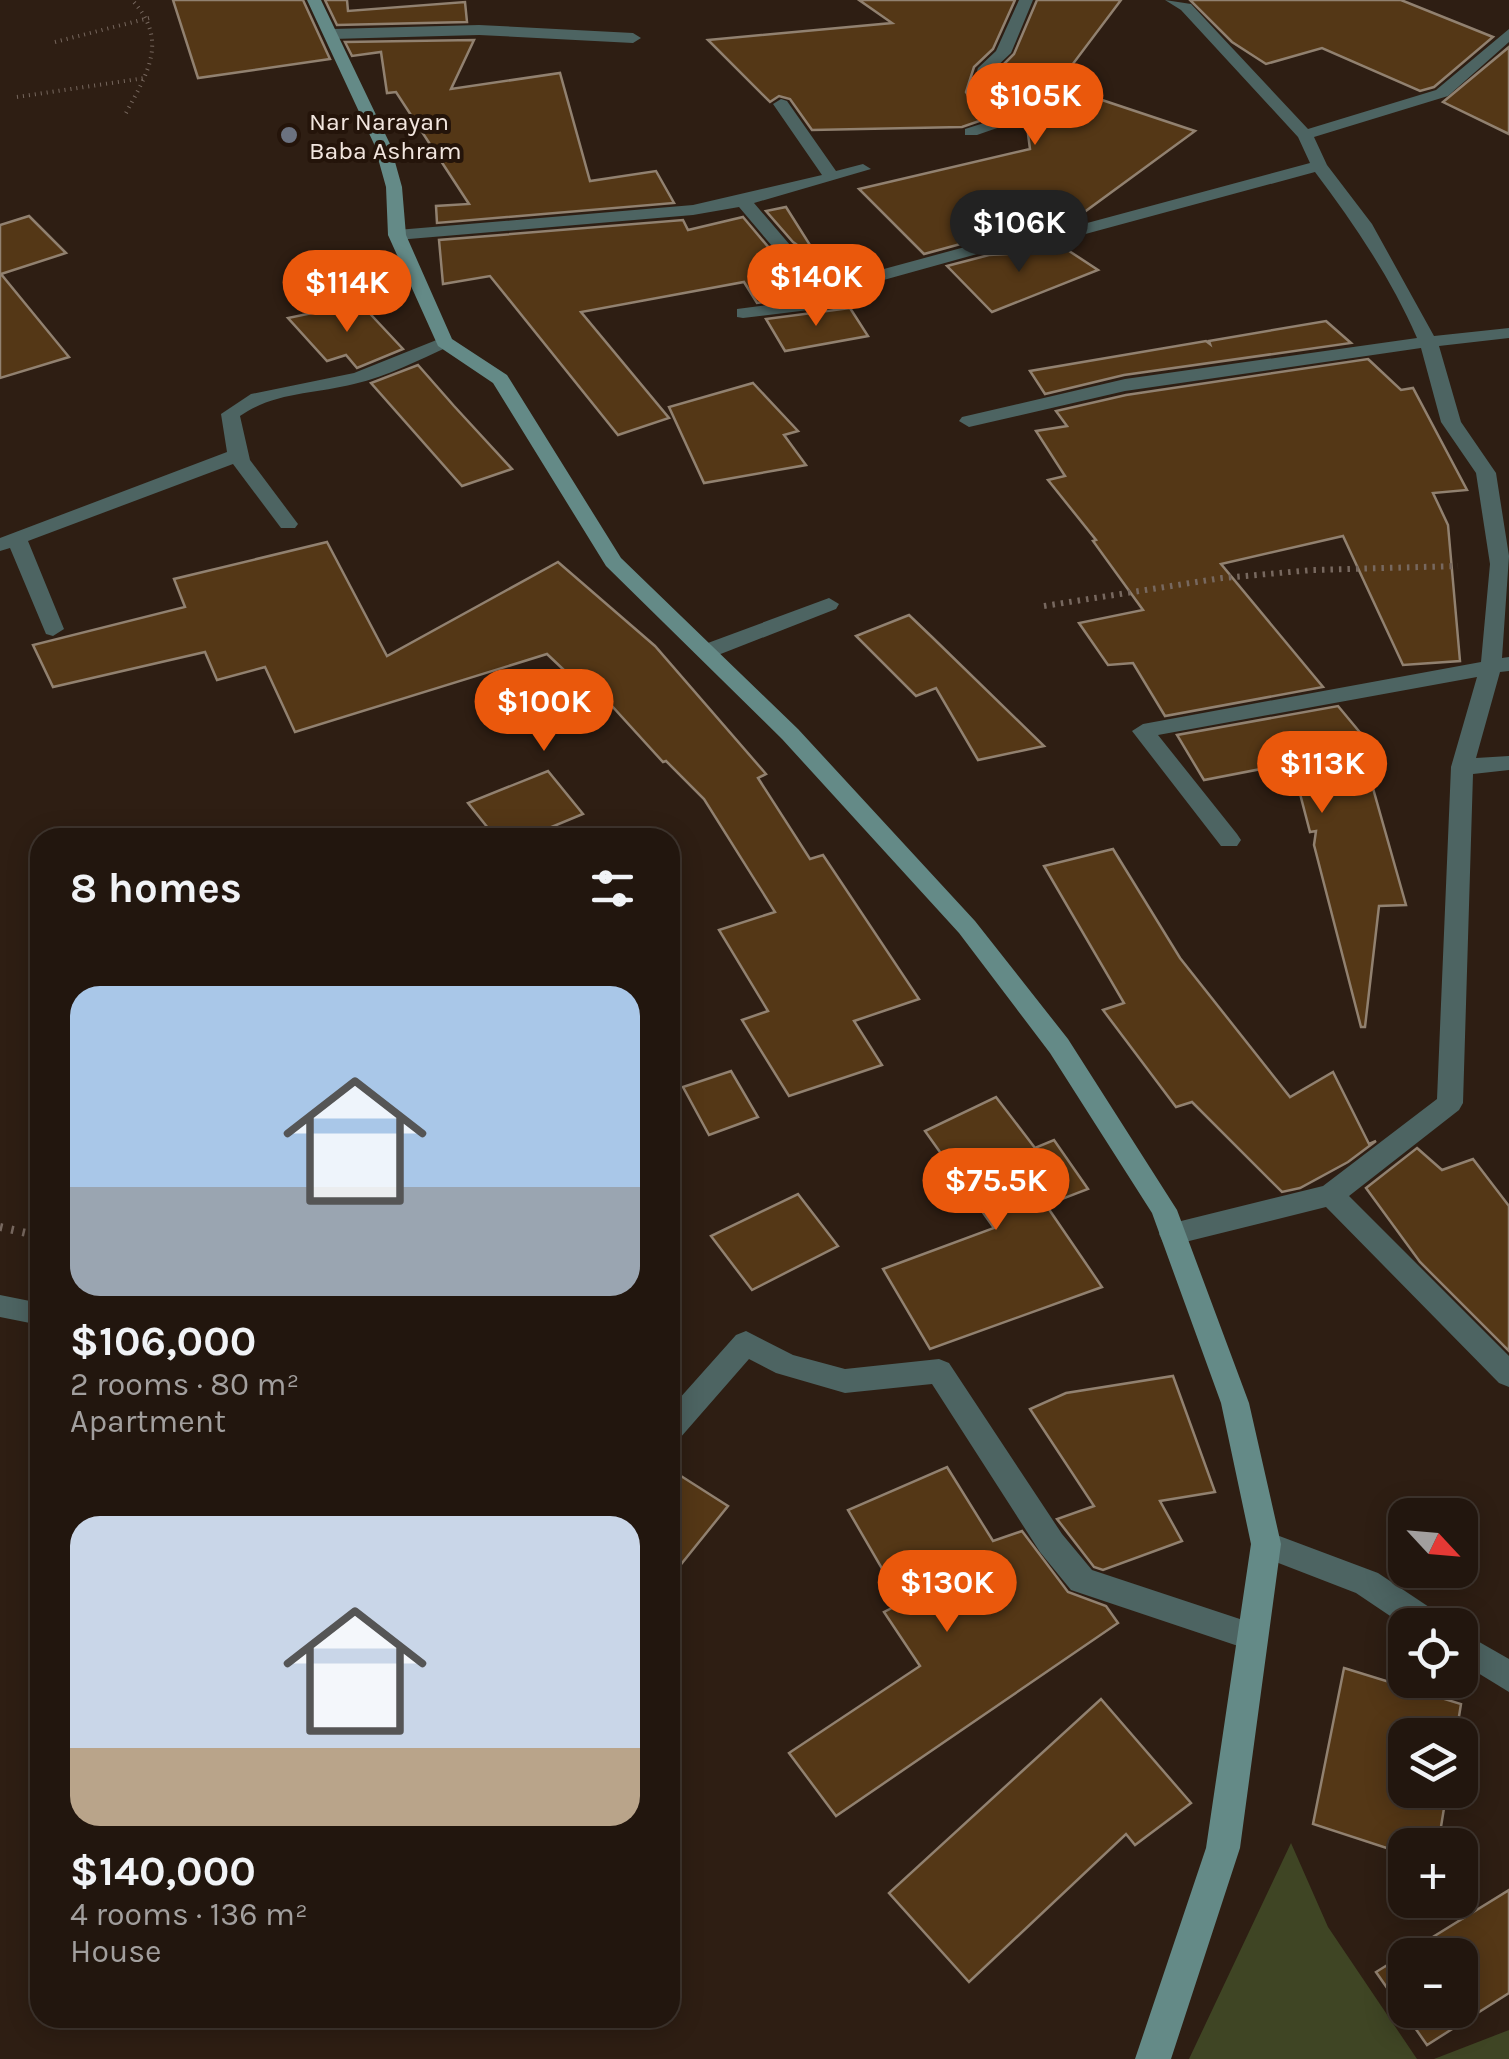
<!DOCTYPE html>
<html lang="en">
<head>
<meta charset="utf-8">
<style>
	:root { --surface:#22160e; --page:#2a1f17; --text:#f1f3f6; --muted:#a29f9e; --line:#3f352e; --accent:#ea580c }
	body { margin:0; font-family:Karla,sans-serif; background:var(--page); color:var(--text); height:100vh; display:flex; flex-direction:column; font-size:38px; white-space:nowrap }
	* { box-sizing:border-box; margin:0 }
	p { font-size:32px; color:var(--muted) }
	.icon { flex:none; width:55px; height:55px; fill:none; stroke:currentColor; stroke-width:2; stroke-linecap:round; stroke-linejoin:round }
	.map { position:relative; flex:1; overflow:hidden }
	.panel { position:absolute; left:30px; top:828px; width:650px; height:1200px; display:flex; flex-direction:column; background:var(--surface); border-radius:30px; box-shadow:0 5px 25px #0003,0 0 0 2px var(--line) }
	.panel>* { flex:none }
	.needle { width:65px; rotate:116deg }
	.buttons { position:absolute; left:1388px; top:1498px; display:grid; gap:20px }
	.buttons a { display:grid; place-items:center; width:90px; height:90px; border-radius:20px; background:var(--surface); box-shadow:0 5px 25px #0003,0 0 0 2px var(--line); font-size:50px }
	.price { position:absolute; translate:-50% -85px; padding:0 22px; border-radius:35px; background:var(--accent); color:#fff; font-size:32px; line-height:65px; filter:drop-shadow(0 2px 5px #0008) }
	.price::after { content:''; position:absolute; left:50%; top:60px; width:30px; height:22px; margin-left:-15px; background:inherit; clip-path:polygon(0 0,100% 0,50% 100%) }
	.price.selected { background:#222; color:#fff }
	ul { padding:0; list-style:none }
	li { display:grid; align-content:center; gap:20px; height:530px; padding:0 40px }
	li span { display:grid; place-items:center; height:310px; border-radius:30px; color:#555 }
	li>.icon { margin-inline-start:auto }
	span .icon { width:180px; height:180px; fill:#fffc; stroke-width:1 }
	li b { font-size:42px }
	h2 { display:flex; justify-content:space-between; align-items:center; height:120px; padding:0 40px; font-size:42px }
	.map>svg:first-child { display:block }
	.green { fill:#3f4524 }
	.building { fill:#543716; stroke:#918170; stroke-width:2.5; fill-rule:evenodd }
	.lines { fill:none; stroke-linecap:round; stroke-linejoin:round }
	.path-far2 { stroke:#77685f; stroke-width:4; stroke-dasharray:1 5; stroke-linecap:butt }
	.path-far1 { stroke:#77685f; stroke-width:6; stroke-dasharray:2.5 6; stroke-linecap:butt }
	.path { stroke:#77685f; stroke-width:8; stroke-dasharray:2.5 9; stroke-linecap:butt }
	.street { fill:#4d6462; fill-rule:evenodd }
	.secondary { fill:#648a87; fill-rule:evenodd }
	.worship-dot { fill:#6b7280; stroke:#24140a; stroke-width:4 }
	.labels { text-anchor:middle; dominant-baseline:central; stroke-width:8; stroke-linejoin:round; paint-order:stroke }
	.far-poi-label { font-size:25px; fill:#f2e6df; stroke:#24140a; text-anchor:start }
</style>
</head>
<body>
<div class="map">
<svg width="1509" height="2059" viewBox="0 0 1509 2059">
	<rect width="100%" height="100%" fill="#2e1e13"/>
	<g class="green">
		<path d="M1291,1843L1328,1927L1417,2059H1189Z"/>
		<path d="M1509,2030V2059H1434Z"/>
	</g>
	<g class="building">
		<path d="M173,0H303L330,59L198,78Z"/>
		<path d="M325,0H347L348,11L465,2L467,22L337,25Z"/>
		<path d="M859,0H1015L993,49L974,67L966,92L969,97L1017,108L962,127L812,130L790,99L779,96L770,102L708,40L892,23Z"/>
		<path d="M1037,0H1121L1057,85L1195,131L1072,221L1023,236L986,237L924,254L859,189L1030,149L1027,126H1015L1050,114L1052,108L1042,95L992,87L996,72L1014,54Z"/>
		<path d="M1190,0H1401L1493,37L1434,87L1420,91L1322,48L1266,64L1232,42Z"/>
		<path d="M474,40L451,89L560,73L590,181L656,171L674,203L437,223L436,206L469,204L396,92L387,93L381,52L352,56L345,42Z"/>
		<path d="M1509,47V134L1443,102Z"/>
		<path d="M786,207L820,261L793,242L766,211Z"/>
		<path d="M29,216L66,253L1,274L69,357L0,378V225Z"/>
		<path d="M743,217L775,255L809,279L823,294L757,303L744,282L581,312L669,418L618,435L490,276L443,284L439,240L683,220L688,230Z"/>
		<path d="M1060,245L1098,270L992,312L947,266L989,255L1030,253Z"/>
		<path d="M360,303L403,349L357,368L346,355L327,361L288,318Z"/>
		<path d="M850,308L868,336L785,351L766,319Z"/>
		<path d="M1326,321L1351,343L1124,375L1045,394L1030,371L1206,341L1210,344L1209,341Z"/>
		<path d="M1368,359L1401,390L1413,388L1467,490L1433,493L1448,525L1460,661L1403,665L1343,536L1221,564L1323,687L1165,716L1133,663L1108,665L1079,623L1143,610L1093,541L1096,540L1048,480L1065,476L1036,431L1067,426L1056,411L1126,395Z"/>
		<path d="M418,365L454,406L512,469L462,486L371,383Z"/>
		<path d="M753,383L798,431L784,435L806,465L704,483L669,407Z"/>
		<path d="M327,542L387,656L558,562L655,646L766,774L758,778L810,859L823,855L919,999L854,1021L882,1065L789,1096L742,1020L768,1011L719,930L775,912L704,799L666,761L663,762L611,705L604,708L547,654L295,732L265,667L217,680L205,652L53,687L33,645L185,607L174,579Z"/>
		<path d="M909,615L933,638L1044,746L978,760L936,688L916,696L856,636Z"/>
		<path d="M1338,706L1377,753H1363L1406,905L1379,906L1365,1027H1361L1314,845L1316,831L1310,832L1292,763L1204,780L1177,735Z"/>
		<path d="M548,771L583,814L525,838H496L468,803Z"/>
		<path d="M1113,849L1180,958L1290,1097L1333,1072L1369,1144L1376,1141L1348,1162L1300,1188L1282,1192L1192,1102L1176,1107L1103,1010L1124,1003L1044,866Z"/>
		<path d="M731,1071L758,1117L709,1135L683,1087Z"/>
		<path d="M996,1097L1035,1148L1054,1140L1088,1189L1046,1205L1102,1287L930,1349L883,1269L994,1228L925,1131Z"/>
		<path d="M1417,1148L1442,1170L1473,1159L1509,1206V1351L1420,1262L1366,1188Z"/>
		<path d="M798,1194L838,1246L752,1290L711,1236Z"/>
		<path d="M1173,1376L1215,1492L1160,1501L1182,1541L1103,1570L1094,1567L1057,1519L1094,1506L1030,1409L1066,1393Z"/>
		<path d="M947,1467L993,1541L1022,1531L1068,1592L1106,1606L1118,1623L836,1816L789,1753L920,1666L884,1612L902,1603L848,1510Z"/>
		<path d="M670,1469L728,1506L670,1578Z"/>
		<path d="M1344,1668L1461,1704L1456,1735H1405V1790H1447L1438,1845H1405V1854L1313,1824Z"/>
		<path d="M1101,1699L1191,1803L1135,1845L1126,1834L969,1982L889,1893Z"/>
		<path d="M1509,1890V1993L1427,2045L1376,1972ZM1405,1955H1460V2010H1405Z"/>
	</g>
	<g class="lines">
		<g class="path-far2">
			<path d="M55,42L149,18"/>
			<path d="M17,97L145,78"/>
			<path d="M126,113C148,72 169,40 132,0"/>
		</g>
		<path class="path-far1" d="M1044,606L1222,578L1312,570L1458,566"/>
		<path class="path" d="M0,1227L40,1236"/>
		<g class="street">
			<path d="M1019,0H1033L1011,53L993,70L987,90L1041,99L1049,110L977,135H965V129L1031,108L970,93L978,68L996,51Z"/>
			<path d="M1165,0L1191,4L1308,129L1436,90L1509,29V42L1448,96L1314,137L1327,165L1372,224L1434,336L1509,328V338L1439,346L1461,422L1496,473L1509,556L1502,658L1509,657V671L1500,672L1476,758L1509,756V770L1473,774L1463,1103L1459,1110L1349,1196L1509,1356V1387L1499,1383L1326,1207L1173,1245L1163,1242L1159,1234L1163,1226L1173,1223L1323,1186L1437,1099L1451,767L1477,677L1158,735L1237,834L1241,840L1237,846H1221L1132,731L1143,724L1481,662L1490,564L1476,473L1441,422L1421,348L1125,391L969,427L959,421L962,417L1125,379L1417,338C1391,278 1354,224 1315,172L1030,249L988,251L844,291L852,301L849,305L743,318L737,317V309L830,297L812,276L778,253L739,207L693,215L397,240L388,235L397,230L693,205L822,175L773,104L781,99L787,101L836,171L863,164L871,169L754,203L790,245L824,268L836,282L987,241L1024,240L1310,163L1298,137L1181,10Z"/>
			<path d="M479,25L633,33L641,38L633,43L479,35L332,39L324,34L332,29Z"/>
			<path d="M444,337L450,338V346C419,360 388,376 354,384C315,394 274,392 240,416L250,460L298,524L295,528H281L233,464L28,541L64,629L53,636L46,634L10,548L0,551V538L227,452L221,414L251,394L354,373Z"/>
			<path d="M829,598L839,604L836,609L713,657L705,659L694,652L697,647Z"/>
			<path d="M0,1295L40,1303V1325L0,1317Z"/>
			<path d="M746,1331L793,1355L845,1369L939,1359L949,1363L1062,1534L1092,1570L1264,1627L1268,1637L1264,1647L1253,1651L1071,1590L1040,1552L932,1384L845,1393L776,1373L749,1359L680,1438L670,1441V1409L736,1335Z"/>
			<path d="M1266,1531L1378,1573L1441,1615L1445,1625L1405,1626L1356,1593L1255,1554L1251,1544L1255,1534Z"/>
			<path d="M1460,1631L1509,1659V1692L1460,1662Z"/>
		</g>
		<path class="secondary" d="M307,0H321L390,144L402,187L406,235L452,339L507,375L621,558L798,729L975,921L1068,1039L1177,1210L1249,1403L1281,1544L1240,1848L1171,2059H1135L1206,1848L1251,1544L1221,1403L1152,1213L1050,1053L959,933L782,739L606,566L493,383L438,346L388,235L386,187L374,144Z"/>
	</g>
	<circle class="worship-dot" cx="289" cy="135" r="10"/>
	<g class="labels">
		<g class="far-poi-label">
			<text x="309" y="121">Nar Narayan<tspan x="309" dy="29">Baba Ashram</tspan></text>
		</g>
	</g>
</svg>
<div class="buttons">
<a><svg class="needle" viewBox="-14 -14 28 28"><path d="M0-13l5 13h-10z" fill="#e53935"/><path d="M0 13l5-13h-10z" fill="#a29f9e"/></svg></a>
<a><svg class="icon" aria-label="locate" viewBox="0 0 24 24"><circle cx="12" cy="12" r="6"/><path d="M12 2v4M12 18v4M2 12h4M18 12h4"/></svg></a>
<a><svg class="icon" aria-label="layers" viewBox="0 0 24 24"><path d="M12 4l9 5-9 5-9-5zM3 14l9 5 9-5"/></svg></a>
<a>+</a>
<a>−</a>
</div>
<b class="price" style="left:1035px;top:148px">$105K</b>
<b class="price selected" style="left:1019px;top:275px">$106K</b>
<b class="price" style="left:816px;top:329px">$140K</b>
<b class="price" style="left:347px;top:335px">$114K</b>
<b class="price" style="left:544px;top:754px">$100K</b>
<b class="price" style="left:1322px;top:816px">$113K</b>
<b class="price" style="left:996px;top:1233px">$75.5K</b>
<b class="price" style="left:947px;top:1635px">$130K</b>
<section class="panel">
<h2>8 homes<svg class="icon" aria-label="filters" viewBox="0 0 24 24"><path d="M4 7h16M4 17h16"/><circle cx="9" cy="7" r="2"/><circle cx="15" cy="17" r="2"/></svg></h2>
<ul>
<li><span style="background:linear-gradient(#a9c7e8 65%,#9aa5b1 0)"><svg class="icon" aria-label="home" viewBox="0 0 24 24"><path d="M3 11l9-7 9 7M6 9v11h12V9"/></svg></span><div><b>$106,000</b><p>2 rooms · 80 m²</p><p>Apartment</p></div></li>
<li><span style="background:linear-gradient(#c9d6e8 75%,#b9a48a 0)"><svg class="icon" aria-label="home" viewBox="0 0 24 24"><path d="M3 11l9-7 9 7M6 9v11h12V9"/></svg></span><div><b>$140,000</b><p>4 rooms · 136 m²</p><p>House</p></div></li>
</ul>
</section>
</div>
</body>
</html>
